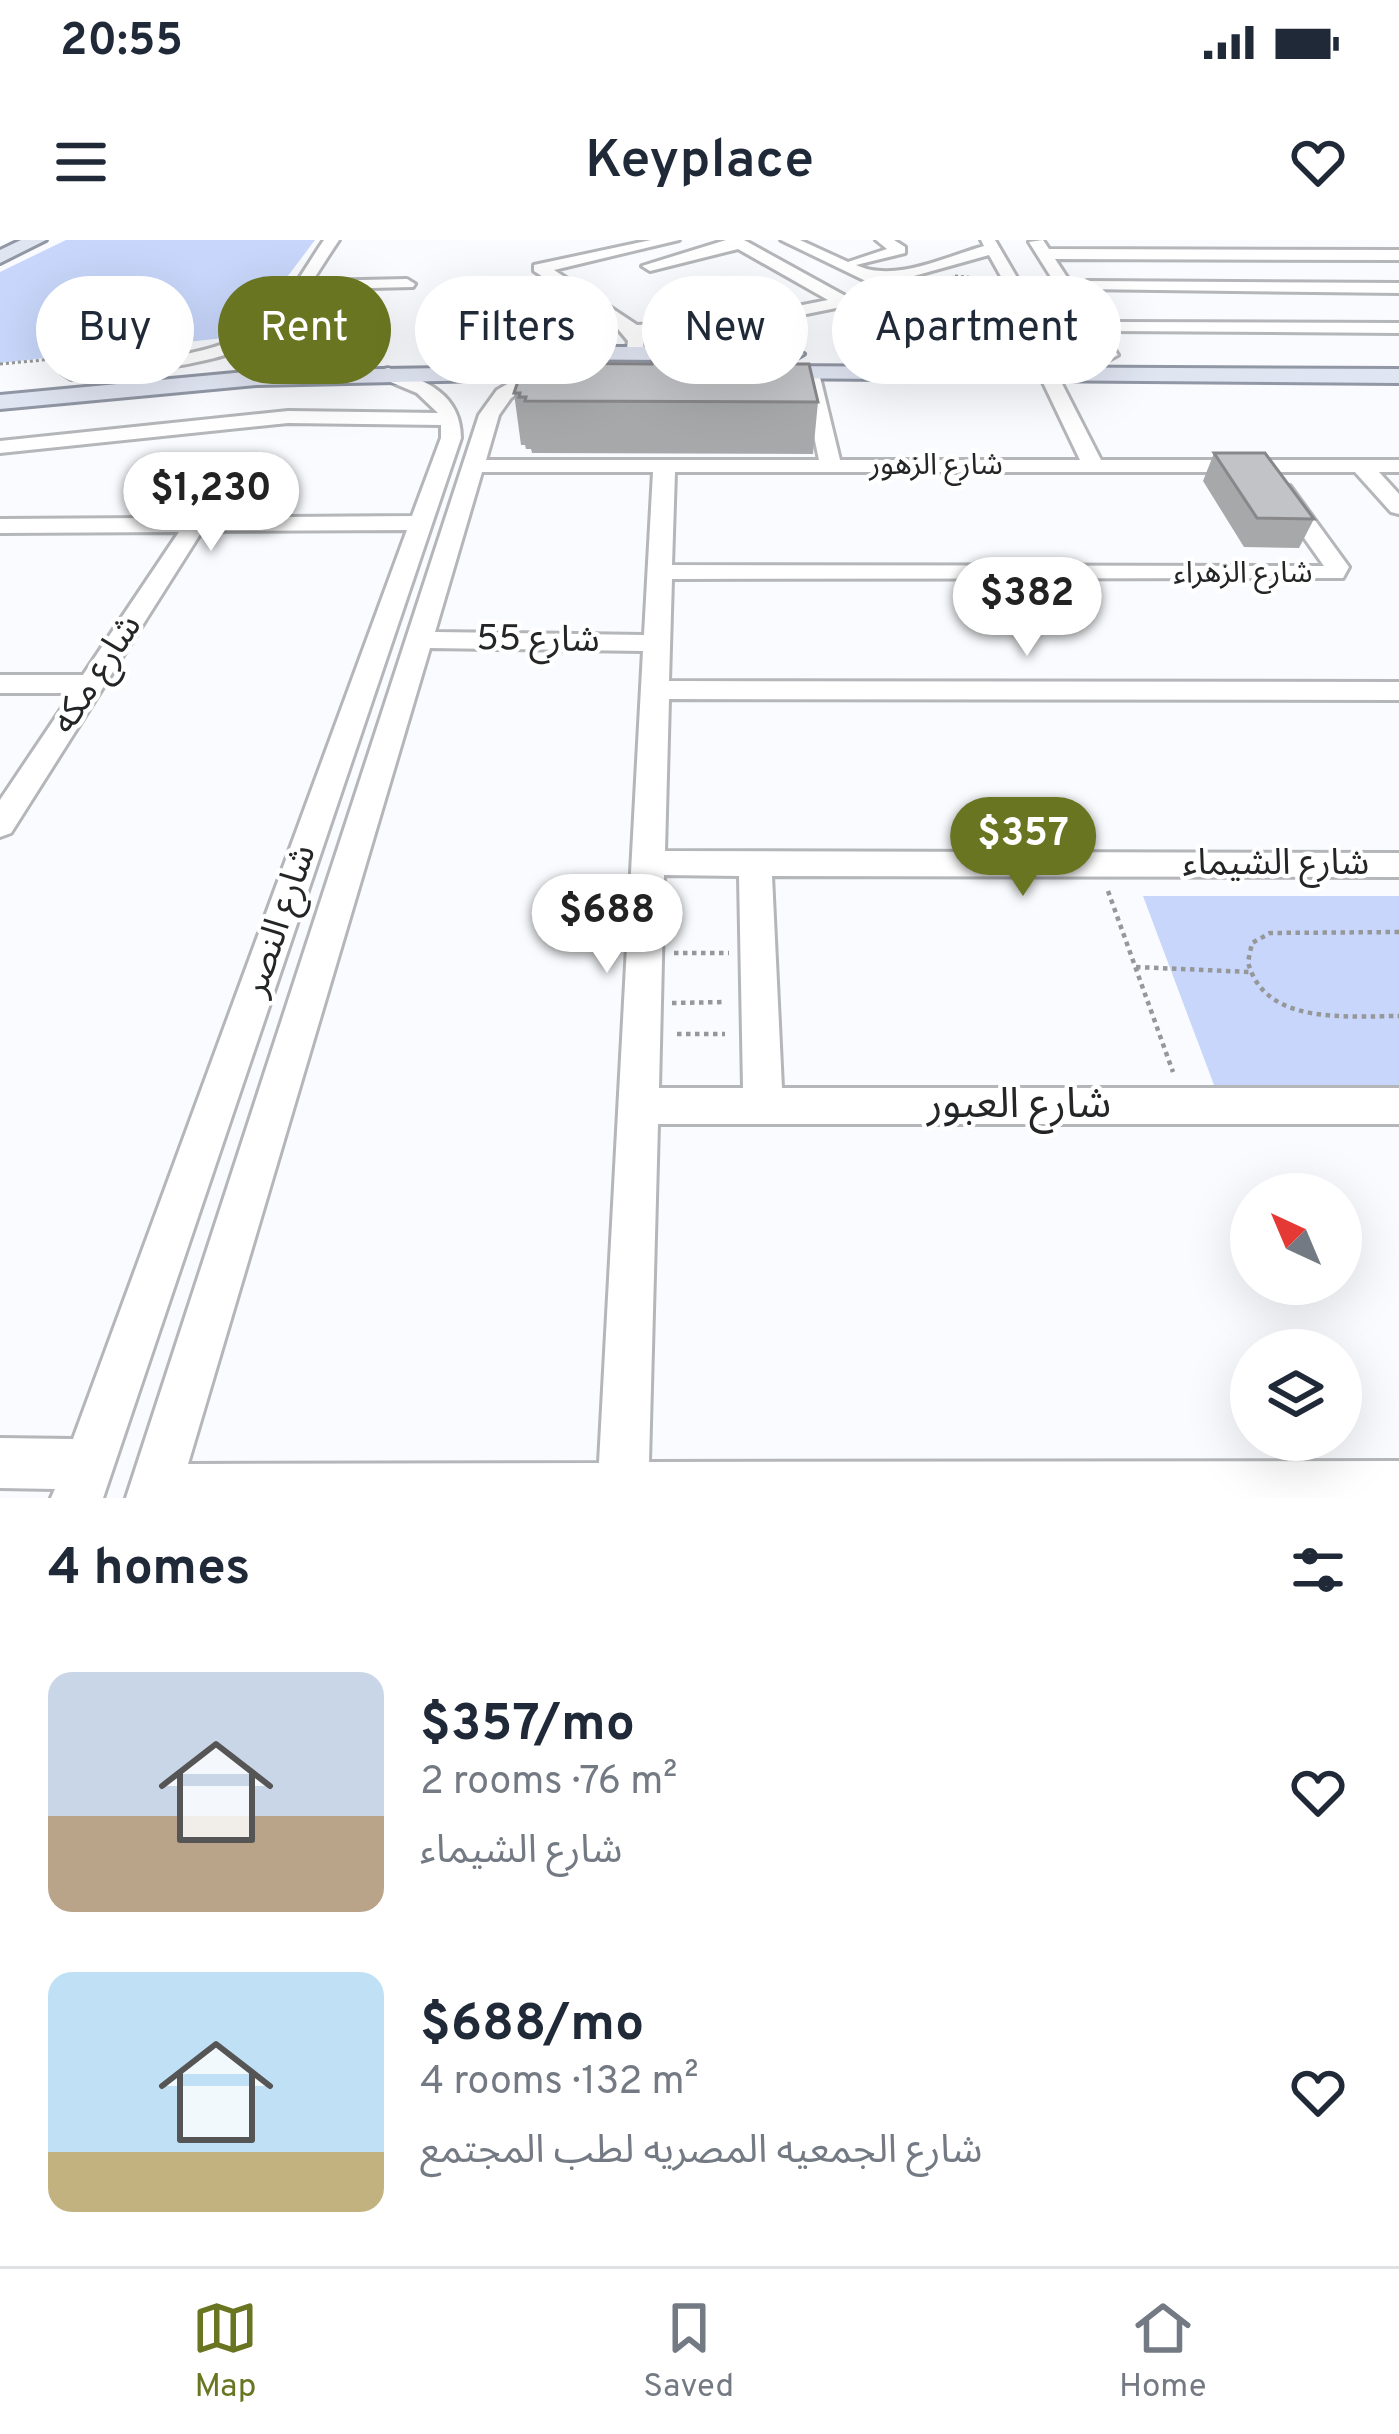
<!DOCTYPE html>
<html lang="en">
<head>
<meta charset="utf-8">
<style>
	:root { --surface:#fff; --page:#f6f6f7; --text:#1f2937; --muted:#747a83; --line:#e0e1e3; --accent:#697521 }
	body { margin:0; font-family:Overpass,"Noto Sans Arabic",sans-serif; background:var(--page); color:var(--text); height:100vh; display:flex; flex-direction:column; font-size:45px; white-space:nowrap }
	* { box-sizing:border-box; margin:0 }
	p { font-size:39px; color:var(--muted) }
	.icon { flex:none; width:66px; height:66px; fill:none; stroke:currentColor; stroke-width:2; stroke-linecap:round; stroke-linejoin:round }
	.map { position:relative; height:1258px; overflow:hidden }
	.panel { display:flex; flex-direction:column; background:var(--surface); flex:1 }
	.panel>* { flex:none }
	.banner { position:absolute; left:36px; top:36px; width:1329px; height:108px; display:flex; gap:24px }
	.needle { width:78px; rotate:316deg }
	.controls { position:absolute; left:1230px; top:933px; display:grid; gap:24px }
	.controls a { display:grid; place-items:center; width:132px; height:132px; border-radius:50%; background:var(--surface); box-shadow:0 12px 48px #0002; font-size:60px }
	.price { position:absolute; translate:-50% -102px; padding:0 27px; border-radius:42px; background:#fff; color:#222; font-size:39px; line-height:78px; filter:drop-shadow(0 3px 6px #0008) }
	.price::after { content:''; position:absolute; left:50%; top:72px; width:36px; height:27px; margin-left:-18px; background:inherit; clip-path:polygon(0 0,100% 0,50% 100%) }
	.price.selected { background:var(--accent); color:#fff }
	ul { padding:0; list-style:none }
	li { display:flex; align-items:center; gap:36px; height:300px; padding:0 48px }
	li span { display:grid; place-items:center; flex:none; width:336px; height:240px; border-radius:24px; color:#555 }
	li>.icon { margin-inline-start:auto }
	span .icon { width:144px; height:144px; fill:#fffc; stroke-width:1 }
	li b { font-size:51px }
	h2 { display:flex; justify-content:space-between; align-items:center; height:144px; padding:0 48px; font-size:51px }
	.chip { padding:0 42px; border-radius:54px; background:var(--surface); box-shadow:0 12px 48px #0002; font-size:42px; line-height:108px }
	.chip.selected { background:var(--accent); color:#fff }
	.status { display:flex; justify-content:space-between; align-items:center; height:84px; padding:0 60px; background:var(--surface); direction:ltr }
	.status svg { height:33px; fill:currentColor }
	header { display:flex; justify-content:space-between; align-items:center; height:156px; padding:0 48px; background:var(--surface); font-size:54px; font-weight:600 }
	.menu { display:flex; justify-content:space-around; align-items:center; height:168px; border-top:3px solid var(--line); background:var(--surface); font-size:33px; color:var(--muted) }
	.menu a { display:grid; justify-items:center; gap:6px }
	.menu .selected { color:var(--accent) }
	.map>svg:first-child { display:block }
	.green { fill:#c7d6fa }
	.lines { fill:none; stroke-linecap:round; stroke-linejoin:round }
	.minor-casing { stroke:#b5b6b9; stroke-width:6 }
	.major-casing { stroke:#9197a5; stroke-width:6 }
	.path-far1 { stroke:#969799; stroke-width:3; stroke-dasharray:3 3; stroke-linecap:butt }
	.path { stroke:#969799; stroke-width:4.5; stroke-dasharray:4.5 4.5; stroke-linecap:butt }
	.minor { fill:#fff; fill-rule:evenodd }
	.major { fill:#e0e5f2; fill-rule:evenodd }
	.wall { fill:#a7a8aa }
	.building { fill:#c2c3c6; stroke:#88888b; stroke-width:3 }
	.labels { text-anchor:middle; dominant-baseline:central; stroke-width:9; stroke-linejoin:round; paint-order:stroke }
	.far-street-label { font-size:30px; fill:#242526; stroke:#fff }
	.street-label { font-size:36px; fill:#242526; stroke:#fff }
	.near-street-label { font-size:42px; fill:#242526; stroke:#fff }
</style>
</head>
<body>
<div class="status"><b>20:55</b><svg viewBox="0 0 49 12"><path d="M0 12V9h3v3zM5 12V6h3v6zM10 12V3h3v9zM15 12V0h3v12zM26 1h20v11H26zM47 4h2v5h-2z"/></svg></div>
<header><svg class="icon" aria-label="menu" viewBox="0 0 24 24"><path d="M4 6h16M4 12h16M4 18h16"/></svg>Keyplace<svg class="icon" aria-label="heart" viewBox="0 0 24 24"><path d="M12 20l-8-8c-3-5 5-10 8-4 3-6 11-1 8 4z"/></svg></header>
<div class="map">
<svg width="1399" height="1258" viewBox="0 0 1399 1258">
	<rect width="100%" height="100%" fill="#f9fbfe"/>
	<g class="green">
		<path d="M66,0H315L251,85L232,97L0,123V32Z"/>
		<path d="M1143,656H1399V845H1214Z"/>
	</g>
	<g class="lines">
		<defs>
			<g id="minor">
				<path d="M324,0H339C320,28 302,60 279,85C242,128 125,131 71,139L62,133L71,127C129,119 214,122 262,83C287,63 306,26 324,0Z"/>
				<path d="M651,0H679L554,30L637,85L727,80L828,60L738,9L650,31L642,26L726,0H744L869,69L884,85L895,80L978,81L1013,72L1017,65L989,15L896,41L870,43L781,0H800L848,22L887,9L876,0H894L905,7V13L856,25C894,43 945,17 984,6L981,0H995L1033,65L1026,79L978,91L899,90L890,99L895,113L886,118L877,113L870,90L841,67L727,90L643,96L644,114L635,119L626,114L628,101L613,83L535,89L532,85L541,80L600,74L534,31V25Z"/>
				<path d="M1043,0L1049,9L1399,10V20L1055,19L1118,115L1109,120L1100,115L1029,2Z"/>
				<path d="M407,39L415,44L413,47L328,49L308,87L318,98L345,110V118C323,120 304,105 290,88L317,41Z"/>
				<path d="M1087,41L1399,43V53L1081,49V43Z"/>
				<path d="M1115,82L1399,83V93L1109,91L1106,87Z"/>
				<path d="M537,127L546,133L511,158L499,175L486,220H819L801,133L810,127L819,133L840,220H1080L1039,134L1048,128L1057,134L1101,220H1399V232H1379L1399,254V274L1391,272L1355,232H675L672,325L1324,326L1271,251L1274,246H1290L1349,327L1343,338L672,339L669,441L1399,442V460L669,459L665,611L1399,613V637L772,636L782,848H1399V884H658L649,1222L1399,1221V1258H126L479,175L497,150ZM482,232H653L644,395L435,392ZM430,408L643,411L599,1223L188,1224ZM664,635L739,636L743,848H659Z"/>
				<path d="M388,128C427,140 461,155 461,198L103,1258H51L55,1249L0,1248V1198L73,1199L407,290L202,291L11,593L0,597V560L72,453H0V435H83L179,292L0,293V279L412,276L441,198V185L288,183L0,213V201L288,171L438,173L417,153L381,138V130Z"/>
			</g>
			<g id="major">
				<path d="M21,0H46L0,23V10Z"/>
				<path d="M542,107H792L804,114L792,121L534,119L530,114Z"/>
				<path d="M574,126L582,128V138L256,145L0,169V155L256,131Z"/>
				<path d="M756,126L1399,129V143L748,138V128Z"/>
			</g>
		</defs>
		<use href="#minor" class="minor-casing"/>
		<use href="#major" class="major-casing"/>
		<g class="path-far1">
			<path d="M955,36L968,37L970,41L952,39Z"/>
			<path d="M936,46L970,49L977,43L969,37"/>
			<path d="M0,124L54,119"/>
		</g>
		<g class="path">
			<path d="M1108,651L1173,832"/>
			<path d="M1399,692L1270,693L1252,703L1248,722C1264,786 1349,776 1399,776"/>
			<path d="M674,713H729"/>
			<path d="M1136,727L1250,732"/>
			<path d="M672,763L726,762"/>
			<path d="M677,794H725"/>
		</g>
		<use href="#minor" class="minor"/>
		<use href="#major" class="major"/>
	</g>
	<g class="wall">
		<path d="M684,117L694,124L818,162L813,214L532,213L531,209H526L525,205H521L514,153Z"/>
		<path d="M1214,213L1314,279L1299,308L1244,307L1203,241Z"/>
	</g>
	<g class="building">
		<path d="M665,106H682L684,117L694,116L693,124H809L818,162L525,161L526,157H519L520,153H514L524,123L652,124V116L664,117Z"/>
		<path d="M1214,213H1265L1314,279L1257,278Z"/>
	</g>
	<g class="labels">
		<g class="far-street-label">
			<text x="936" y="226">شارع الزهور</text>
			<text x="1243" y="334">شارع الزهراء</text>
		</g>
		<g class="street-label">
			<text transform="translate(538 401) rotate(1)">شارع 55</text>
			<text transform="translate(98 435) rotate(-57)">شارع مكه</text>
			<text x="1276" y="625">شارع الشيماء</text>
			<text transform="translate(281 681) rotate(-71)">شارع النصر</text>
		</g>
		<g class="near-street-label">
			<text x="1019" y="866">شارع العبور</text>
		</g>
	</g>
</svg>
<div class="controls">
<a><svg class="needle" viewBox="-14 -14 28 28"><path d="M0-13l5 13h-10z" fill="#e53935"/><path d="M0 13l5-13h-10z" fill="#747a83"/></svg></a>
<a><svg class="icon" aria-label="layers" viewBox="0 0 24 24"><path d="M12 4l9 5-9 5-9-5zM3 14l9 5 9-5"/></svg></a>
</div>
<b class="price" style="left:211px;top:314px">$1,230</b>
<b class="price" style="left:1027px;top:419px">$382</b>
<b class="price selected" style="left:1023px;top:659px">$357</b>
<b class="price" style="left:607px;top:736px">$688</b>
<div class="banner">
<a class="chip">Buy</a>
<a class="chip selected">Rent</a>
<a class="chip">Filters</a>
<a class="chip">New</a>
<a class="chip">Apartment</a>
</div>
</div>
<section class="panel">
<h2>4 homes<svg class="icon" aria-label="filters" viewBox="0 0 24 24"><path d="M4 7h16M4 17h16"/><circle cx="9" cy="7" r="2"/><circle cx="15" cy="17" r="2"/></svg></h2>
<ul>
<li><span style="background:linear-gradient(#c9d6e8 60%,#b9a48a 0)"><svg class="icon" aria-label="home" viewBox="0 0 24 24"><path d="M3 11l9-7 9 7M6 9v11h12V9"/></svg></span><div><b>$357/mo</b><p>2 rooms · 76 m²</p><p>شارع الشيماء</p></div><svg class="icon" aria-label="heart" viewBox="0 0 24 24"><path d="M12 20l-8-8c-3-5 5-10 8-4 3-6 11-1 8 4z"/></svg></li>
<li><span style="background:linear-gradient(#bfe0f5 75%,#c2b280 0)"><svg class="icon" aria-label="home" viewBox="0 0 24 24"><path d="M3 11l9-7 9 7M6 9v11h12V9"/></svg></span><div><b>$688/mo</b><p>4 rooms · 132 m²</p><p>شارع الجمعيه المصريه لطب المجتمع</p></div><svg class="icon" aria-label="heart" viewBox="0 0 24 24"><path d="M12 20l-8-8c-3-5 5-10 8-4 3-6 11-1 8 4z"/></svg></li>
</ul>
</section>
<nav class="menu">
<a class="selected"><svg class="icon" aria-label="map" viewBox="0 0 24 24"><path d="M3 6l6-2 6 2 6-2v14l-6 2-6-2-6 2zM9 4v14M15 6v14"/></svg>Map</a>
<a><svg class="icon" aria-label="saved" viewBox="0 0 24 24"><path d="M7 4h10v16l-5-4-5 4z"/></svg>Saved</a>
<a><svg class="icon" aria-label="home" viewBox="0 0 24 24"><path d="M3 11l9-7 9 7M6 9v11h12V9"/></svg>Home</a>
</nav>
</body>
</html>
